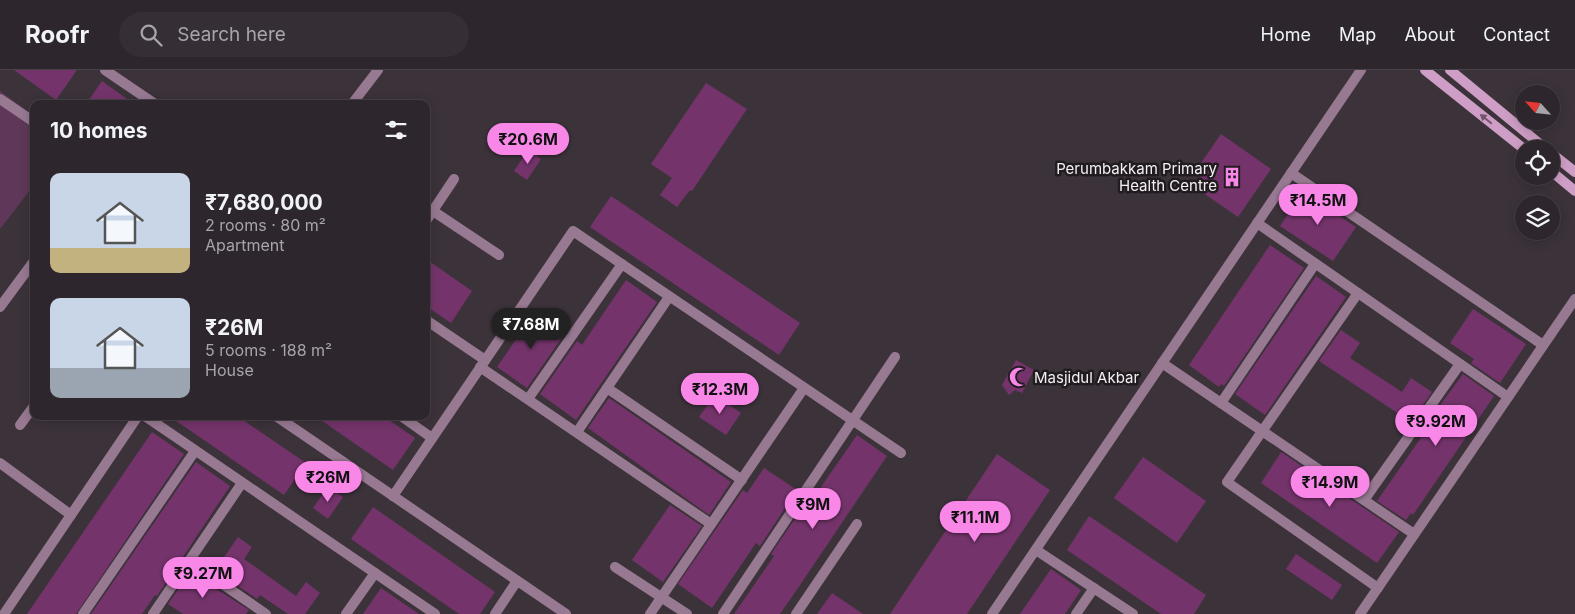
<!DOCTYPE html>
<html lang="en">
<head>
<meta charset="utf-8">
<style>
	:root { --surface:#2d262c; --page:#352e34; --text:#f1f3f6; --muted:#a7a5a9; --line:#484348; --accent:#f987e8 }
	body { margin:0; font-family:Inter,sans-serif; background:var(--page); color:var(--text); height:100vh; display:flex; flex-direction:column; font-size:19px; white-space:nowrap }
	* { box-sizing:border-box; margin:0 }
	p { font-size:16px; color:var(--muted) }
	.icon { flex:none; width:28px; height:28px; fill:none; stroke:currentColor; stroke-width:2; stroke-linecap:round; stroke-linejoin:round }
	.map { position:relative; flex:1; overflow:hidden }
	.panel { position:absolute; left:30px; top:30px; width:400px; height:320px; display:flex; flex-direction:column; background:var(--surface); border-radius:10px; box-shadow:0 2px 12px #0003,0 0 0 1px var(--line) }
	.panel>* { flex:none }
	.needle { width:32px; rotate:297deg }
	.tools { position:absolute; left:1515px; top:15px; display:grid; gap:10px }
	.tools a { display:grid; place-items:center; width:45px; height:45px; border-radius:50%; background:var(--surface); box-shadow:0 2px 12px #0003,0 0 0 1px var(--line); font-size:25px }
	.price { position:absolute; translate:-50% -42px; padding:0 11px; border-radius:18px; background:var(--accent); color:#111; font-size:16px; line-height:32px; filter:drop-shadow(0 1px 2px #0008) }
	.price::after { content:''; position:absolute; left:50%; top:30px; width:15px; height:11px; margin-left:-8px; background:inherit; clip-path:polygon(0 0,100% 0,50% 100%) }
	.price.active { background:#222; color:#fff }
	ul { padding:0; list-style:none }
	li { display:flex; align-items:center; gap:15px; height:125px; padding:0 20px }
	li span { display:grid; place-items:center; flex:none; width:140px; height:100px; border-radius:10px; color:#555 }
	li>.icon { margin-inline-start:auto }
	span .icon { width:60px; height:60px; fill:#fffc; stroke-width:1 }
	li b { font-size:21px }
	h2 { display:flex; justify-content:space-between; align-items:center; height:60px; padding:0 20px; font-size:21px }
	header { display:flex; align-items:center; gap:30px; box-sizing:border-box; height:70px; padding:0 25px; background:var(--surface); border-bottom:1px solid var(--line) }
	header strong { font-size:24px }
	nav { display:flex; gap:28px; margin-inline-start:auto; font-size:18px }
	.search { width:350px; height:45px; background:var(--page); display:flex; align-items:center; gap:12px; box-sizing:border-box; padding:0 18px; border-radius:28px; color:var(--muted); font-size:19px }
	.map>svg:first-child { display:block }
	.green { fill:#5f3859 }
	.building { fill:#74346b }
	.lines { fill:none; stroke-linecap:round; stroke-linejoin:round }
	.street { stroke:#987992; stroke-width:10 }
	.secondary { stroke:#cf9ec6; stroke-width:10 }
	.oneway { fill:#6f566a }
	.labels { text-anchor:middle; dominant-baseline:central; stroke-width:5; stroke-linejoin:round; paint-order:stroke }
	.poi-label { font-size:15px; fill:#f4eff3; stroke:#201c1f; text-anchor:end }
</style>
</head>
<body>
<header>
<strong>Roofr</strong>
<div class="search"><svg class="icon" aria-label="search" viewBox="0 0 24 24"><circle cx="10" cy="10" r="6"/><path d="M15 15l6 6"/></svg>Search here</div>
<nav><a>Home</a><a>Map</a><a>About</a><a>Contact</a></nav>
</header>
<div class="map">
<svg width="1575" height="544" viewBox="0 0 1575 544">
	<rect width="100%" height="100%" fill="#3c333a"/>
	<path class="green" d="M0,21L34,46V115L0,159Z"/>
	<g class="building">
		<path d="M14,0H77L56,30Z"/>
		<path d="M102,11L134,34H86Z"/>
		<path d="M706,13L747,39L692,121L690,120L677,137L660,125L672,108L651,94Z"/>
		<path d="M1221,64L1271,99L1238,147L1193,116L1206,97L1201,93Z"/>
		<path d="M528,80L541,89L527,110L514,101Z"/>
		<path d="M1303,122L1356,157L1333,191L1280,156Z"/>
		<path d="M611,126L800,253L779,285L590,157Z"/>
		<path d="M1270,175L1304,198L1224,316L1221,314L1219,317L1189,295Z"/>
		<path d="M426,189L472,221L451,253L426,236Z"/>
		<path d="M1316,206L1346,227L1265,345L1235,324Z"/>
		<path d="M626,210L657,232L576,350L540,324L577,271L582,275Z"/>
		<path d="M1473,239L1526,274L1500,313L1471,293L1474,289L1450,273Z"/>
		<path d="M535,242L565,263L527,318L497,297Z"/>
		<path d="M1341,260L1360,273L1350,288L1402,322L1411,308L1432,322L1411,352L1319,291Z"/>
		<path d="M1016,290L1034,300L1022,323L1015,320L1009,325L1002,315Z"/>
		<path d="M1463,304L1494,326L1413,445L1411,443L1406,450L1377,431L1425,362L1422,360Z"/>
		<path d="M715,325L741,343L726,365L699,347Z"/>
		<path d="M609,328L731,412L709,445L588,358Z"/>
		<path d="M169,346H237L306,393L284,425Z"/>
		<path d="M315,346H383L415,368L393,400Z"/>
		<path d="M152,362L184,384L76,544H27Z"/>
		<path d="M857,365L887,386L798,518L780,544H734L774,486L771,484L809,428L812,430Z"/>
		<path d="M1281,382L1399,462L1377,493L1261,413Z"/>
		<path d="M997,384L1050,420L967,544H890Z"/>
		<path d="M1143,387L1206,431L1177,473L1114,428Z"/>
		<path d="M196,392L230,416L157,526L155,525L142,544H91Z"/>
		<path d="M764,398L797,420L760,476L756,473L712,538L678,514L743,420L747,423Z"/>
		<path d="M328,417L343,427L328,449L313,438Z"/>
		<path d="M670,435L702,456L663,512L632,490Z"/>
		<path d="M373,437L495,522L480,544H459L351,469Z"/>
		<path d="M1089,446L1206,525L1194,544H1161L1067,480Z"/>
		<path d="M238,467L252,477L244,489L296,526L306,512L320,523L305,544H288L260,525L257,529L215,500Z"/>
		<path d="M1296,484L1342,515L1332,530L1286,499Z"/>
		<path d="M1051,499L1081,520L1065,544H1020Z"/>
		<path d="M190,502L249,540L246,544H183L168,534Z"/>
		<path d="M381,518L419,544H363Z"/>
		<path d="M832,523L863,544H817Z"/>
	</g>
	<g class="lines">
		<g class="street">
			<path d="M105,0L155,34"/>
			<path d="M0,29L34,52"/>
			<path d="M352,34L378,0"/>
			<path d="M1291,103L1543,275"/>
			<path d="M433,141L499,185"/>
			<path d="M426,151L454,109"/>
			<path d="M1257,153L1508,327"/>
			<path d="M1358,223L1227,412L1378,518"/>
			<path d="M0,237L34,191"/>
			<path d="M426,250L485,290"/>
			<path d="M1162,293L1414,464"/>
			<path d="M480,297L711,454"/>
			<path d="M607,318L742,410"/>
			<path d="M528,329L622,194"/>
			<path d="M1221,333L1315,194"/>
			<path d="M145,346L435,544"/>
			<path d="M276,346L566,544"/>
			<path d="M401,346L432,368"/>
			<path d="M20,355L34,336"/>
			<path d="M577,362L669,227"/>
			<path d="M0,393L71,445"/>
			<path d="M393,426L573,161L901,383"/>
			<path d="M1364,430L1460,294"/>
			<path d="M1036,480L1133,544"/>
			<path d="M189,491L266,544"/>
			<path d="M615,497L687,544"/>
			<path d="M4,544L138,346"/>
			<path d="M83,544L195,381"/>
			<path d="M153,544L242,413"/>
			<path d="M346,544L375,503"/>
			<path d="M495,544L517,511"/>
			<path d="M650,544L804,318"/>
			<path d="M723,544L895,287"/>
			<path d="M796,544L857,454"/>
			<path d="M992,544L1361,0"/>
			<path d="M1076,544L1094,518"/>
			<path d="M1360,544L1575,229"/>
		</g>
		<g class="secondary">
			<path d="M1425,0L1524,79"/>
			<path d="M1450,0L1546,79"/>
			<path d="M1551,83L1575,102"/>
			<path d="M1551,101L1575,121"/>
		</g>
	</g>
	<defs><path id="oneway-solid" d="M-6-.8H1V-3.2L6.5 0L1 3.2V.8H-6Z" transform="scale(1.25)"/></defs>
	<use class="oneway" href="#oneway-solid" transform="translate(1486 49) rotate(-141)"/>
	<defs>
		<symbol id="building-bare" viewBox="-9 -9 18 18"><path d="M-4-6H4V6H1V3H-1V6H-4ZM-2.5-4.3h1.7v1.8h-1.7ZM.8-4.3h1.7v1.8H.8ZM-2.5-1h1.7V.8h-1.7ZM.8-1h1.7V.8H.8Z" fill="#f987e8" stroke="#201c1f" stroke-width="2.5" paint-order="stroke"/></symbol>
		<symbol id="mosque-bare" viewBox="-9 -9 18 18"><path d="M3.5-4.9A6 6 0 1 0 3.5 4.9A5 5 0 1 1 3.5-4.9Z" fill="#f987e8" stroke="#201c1f" stroke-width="2.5" paint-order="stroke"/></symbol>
	</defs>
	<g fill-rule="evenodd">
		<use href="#building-bare" x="1218" y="93" width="28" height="28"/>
		<use href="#mosque-bare" x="1005" y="293" width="28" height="28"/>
	</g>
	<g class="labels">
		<g class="poi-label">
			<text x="1217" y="98">Perumbakkam Primary<tspan x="1217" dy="17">Health Centre</tspan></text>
			<text x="1034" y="307" text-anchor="start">Masjidul Akbar</text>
		</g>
	</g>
</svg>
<div class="tools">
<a><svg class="needle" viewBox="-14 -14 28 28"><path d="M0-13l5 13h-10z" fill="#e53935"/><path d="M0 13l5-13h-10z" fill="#a7a5a9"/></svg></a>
<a><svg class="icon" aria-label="locate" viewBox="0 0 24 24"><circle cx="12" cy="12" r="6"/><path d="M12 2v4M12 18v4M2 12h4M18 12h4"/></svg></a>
<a><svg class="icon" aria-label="layers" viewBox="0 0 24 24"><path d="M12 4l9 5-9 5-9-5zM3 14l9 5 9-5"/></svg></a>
</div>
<b class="price" style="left:528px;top:95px">₹20.6M</b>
<b class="price" style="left:1318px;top:156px">₹14.5M</b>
<b class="price active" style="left:531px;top:280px">₹7.68M</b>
<b class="price" style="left:720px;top:345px">₹12.3M</b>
<b class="price" style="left:1436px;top:377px">₹9.92M</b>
<b class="price" style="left:328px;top:433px">₹26M</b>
<b class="price" style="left:1330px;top:438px">₹14.9M</b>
<b class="price" style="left:813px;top:460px">₹9M</b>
<b class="price" style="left:975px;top:473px">₹11.1M</b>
<b class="price" style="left:203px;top:529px">₹9.27M</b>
<section class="panel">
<h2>10 homes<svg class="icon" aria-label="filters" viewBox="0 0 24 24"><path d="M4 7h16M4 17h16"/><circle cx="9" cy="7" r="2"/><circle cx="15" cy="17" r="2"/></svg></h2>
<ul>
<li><span style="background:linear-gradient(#c9d6e8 75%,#c2b280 0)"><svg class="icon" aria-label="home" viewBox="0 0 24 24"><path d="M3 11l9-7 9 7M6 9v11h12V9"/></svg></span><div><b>₹7,680,000</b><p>2 rooms · 80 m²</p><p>Apartment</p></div></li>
<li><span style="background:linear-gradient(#c9d6e8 70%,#9aa5b1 0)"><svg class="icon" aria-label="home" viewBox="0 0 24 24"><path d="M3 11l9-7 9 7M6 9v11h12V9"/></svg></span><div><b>₹26M</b><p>5 rooms · 188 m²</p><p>House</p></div></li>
</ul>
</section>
</div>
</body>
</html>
